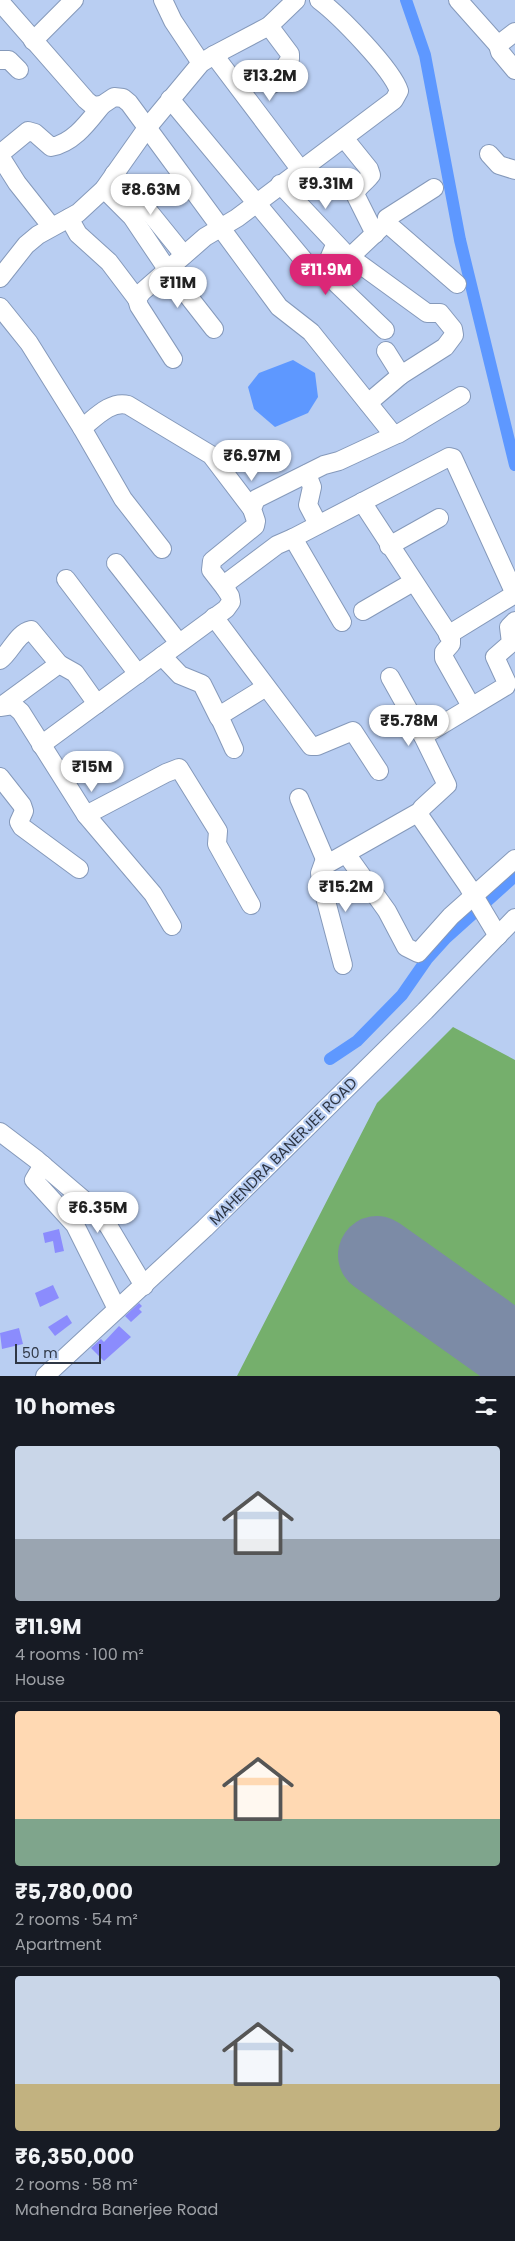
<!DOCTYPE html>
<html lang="en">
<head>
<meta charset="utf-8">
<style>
	:root { --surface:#171b24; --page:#242831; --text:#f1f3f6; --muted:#9ea1a6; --line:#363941; --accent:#db2777 }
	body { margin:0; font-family:Poppins,sans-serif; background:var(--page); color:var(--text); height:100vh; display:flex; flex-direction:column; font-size:19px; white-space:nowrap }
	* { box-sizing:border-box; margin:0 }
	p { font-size:16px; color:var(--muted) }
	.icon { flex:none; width:28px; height:28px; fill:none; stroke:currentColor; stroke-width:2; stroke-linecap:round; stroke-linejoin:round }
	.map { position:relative; height:1376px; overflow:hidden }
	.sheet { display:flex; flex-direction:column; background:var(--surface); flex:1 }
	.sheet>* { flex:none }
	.scale { position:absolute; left:15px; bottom:12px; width:86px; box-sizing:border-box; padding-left:5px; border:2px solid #2f3745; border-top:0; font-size:14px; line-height:18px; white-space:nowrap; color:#2f3745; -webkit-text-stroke:4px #b9cef2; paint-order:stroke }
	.price { position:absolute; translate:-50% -42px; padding:0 11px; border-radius:18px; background:#fff; color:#222; font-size:16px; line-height:32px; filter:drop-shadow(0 1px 2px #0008) }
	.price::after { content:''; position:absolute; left:50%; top:30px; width:15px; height:11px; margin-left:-8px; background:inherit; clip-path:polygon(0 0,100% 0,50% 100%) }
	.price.on { background:var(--accent); color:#fff }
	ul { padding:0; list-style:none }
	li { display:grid; align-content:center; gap:10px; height:265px; padding:0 15px }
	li+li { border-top:1px solid var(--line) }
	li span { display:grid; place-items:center; height:155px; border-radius:5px; color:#555 }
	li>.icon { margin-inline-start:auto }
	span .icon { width:90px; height:90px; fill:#fffc; stroke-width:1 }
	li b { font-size:21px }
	h2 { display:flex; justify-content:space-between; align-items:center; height:60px; padding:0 15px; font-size:21px }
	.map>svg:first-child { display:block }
	.green { fill:#75af6c }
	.water { fill:#5e98ff }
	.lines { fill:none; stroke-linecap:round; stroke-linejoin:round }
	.canal { stroke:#5e98ff; stroke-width:12 }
	.runway { stroke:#7c8ba6; stroke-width:78 }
	.building { fill:#8b8cfd }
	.minor-casing { stroke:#8599ba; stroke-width:20 }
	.minor { stroke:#fff; stroke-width:18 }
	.labels { text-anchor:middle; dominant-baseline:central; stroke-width:4.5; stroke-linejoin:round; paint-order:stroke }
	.street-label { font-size:15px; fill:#2f3745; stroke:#b9cef2 }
</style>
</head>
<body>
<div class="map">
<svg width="515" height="1376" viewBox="0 0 515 1376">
	<rect width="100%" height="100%" fill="#b9cef2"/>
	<path class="green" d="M453,1027L515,1060V1331L386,1240L357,1279L494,1376H237L377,1103Z"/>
	<path class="water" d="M293,360L315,373L318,397L308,413L275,427L254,409L248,387L259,373Z"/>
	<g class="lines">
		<g class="canal">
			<path d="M406,0L425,55L460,240L515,465"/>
			<path d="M330,1059L357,1041L402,995L427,959L446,938L515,876"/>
		</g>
		<path class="runway" d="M377,1255L515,1353"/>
	</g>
	<g class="building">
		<path d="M59,1229L64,1251L55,1253L53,1241L45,1243L43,1233Z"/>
		<path d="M53,1285L59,1298L40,1307L35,1293Z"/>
		<path d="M139,1303L142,1306L139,1309L142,1312L131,1322L125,1316Z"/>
		<path d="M67,1315L72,1323L55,1336L48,1327Z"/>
		<path d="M119,1326L131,1337L104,1361L91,1348L101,1339L104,1342Z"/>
		<path d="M19,1328L23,1344L2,1349L0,1333Z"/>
	</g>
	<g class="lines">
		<defs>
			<g id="minor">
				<path d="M163,0L173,21L201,63"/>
				<path d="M458,0L498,45L515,32"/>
				<path d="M2,4L86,100L93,106L102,105L114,97L123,98L129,103L279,307L311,332L392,433L398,434L461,396"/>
				<path d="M269,26L290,54V59L273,84"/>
				<path d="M33,41L74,0"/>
				<path d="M498,45L500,52L515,70"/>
				<path d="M214,55L300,169"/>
				<path d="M0,60H9L19,70"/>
				<path d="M170,99L307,264"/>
				<path d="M344,138L369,169L371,175C366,182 358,186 355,194L375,234"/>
				<path d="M0,154L28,131L35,133L51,147C74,143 89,121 102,105"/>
				<path d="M489,154L499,165L515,170"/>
				<path d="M0,156L17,183L51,226"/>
				<path d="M114,174L146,208L184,255"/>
				<path d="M280,184L344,252"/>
				<path d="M434,188L387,218L389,225L457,284"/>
				<path d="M104,189L132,217L167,269L214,329"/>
				<path d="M69,218L78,234L109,262L137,299"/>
				<path d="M335,245L329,259L339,268L335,282L385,330"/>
				<path d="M0,278L26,245L38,235L78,213L104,189L147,128L201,63L214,55L269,26L296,0"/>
				<path d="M0,307L29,343L82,428L123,499L162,549"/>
				<path d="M386,351L401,375"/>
				<path d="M173,359L139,306L137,299L142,292L205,237L237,218L394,100L399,91C392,69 339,15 319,0"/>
				<path d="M368,403L401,375L445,347L454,335L453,329L440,313H427L350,257L388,221"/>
				<path d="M82,428C95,418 111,400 128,405L211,455L252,509"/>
				<path d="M307,474L312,487L308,505L318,524"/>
				<path d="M362,502L451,638V644L444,652V658L471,706"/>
				<path d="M293,538L342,622"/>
				<path d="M389,546L439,518"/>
				<path d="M116,563L179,643"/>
				<path d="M66,579L138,674"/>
				<path d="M225,588L211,570L212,561L255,526L256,521L252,509L256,499L324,465L339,461L395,435"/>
				<path d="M363,611L413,582"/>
				<path d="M214,617L311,746H317L353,731L379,771"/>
				<path d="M448,635L515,594"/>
				<path d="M162,656L180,675L202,684L219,718"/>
				<path d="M0,660C11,652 17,633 31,630L59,664"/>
				<path d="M390,677L423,736"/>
				<path d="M3,705L59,664L75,673L97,704"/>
				<path d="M0,707L13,705L21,712L86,815L153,894L172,926"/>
				<path d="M41,745L226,609L231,602L230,596L225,588L229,581L277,545L293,538L449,457L453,458L515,594"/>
				<path d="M234,749L219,716L266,687"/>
				<path d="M0,777L22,805L24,811L19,822L22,827L79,869"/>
				<path d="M299,798L325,859L329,863L419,812"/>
				<path d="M86,815L166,773L179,768L218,831L217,844L251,905"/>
				<path d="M347,855L387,911L406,947L418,953L451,916L515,859"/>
				<path d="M325,859L320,873L321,882L343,965"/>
				<path d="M498,936L468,886L419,815L422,808L447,785L423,736L506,686L507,683L495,657L511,643L509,627L515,621"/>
				<path d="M0,1132L37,1160L98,1212L109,1227L144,1286"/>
				<path d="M43,1165L34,1180L75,1225L117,1309"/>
				<path d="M45,1376L205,1228L425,1011L515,918"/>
			</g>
		</defs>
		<use href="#minor" class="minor-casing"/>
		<use href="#minor" class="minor"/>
	</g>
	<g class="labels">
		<g class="street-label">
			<text transform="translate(283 1151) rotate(-45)">MAHENDRA BANERJEE ROAD</text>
		</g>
	</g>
</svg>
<div class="scale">50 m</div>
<b class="price" style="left:270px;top:102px">₹13.2M</b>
<b class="price" style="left:326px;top:210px">₹9.31M</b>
<b class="price" style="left:151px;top:216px">₹8.63M</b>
<b class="price on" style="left:326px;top:296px">₹11.9M</b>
<b class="price" style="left:178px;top:309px">₹11M</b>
<b class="price" style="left:252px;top:482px">₹6.97M</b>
<b class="price" style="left:409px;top:747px">₹5.78M</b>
<b class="price" style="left:92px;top:793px">₹15M</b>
<b class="price" style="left:346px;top:913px">₹15.2M</b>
<b class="price" style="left:98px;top:1234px">₹6.35M</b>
</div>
<section class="sheet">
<h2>10 homes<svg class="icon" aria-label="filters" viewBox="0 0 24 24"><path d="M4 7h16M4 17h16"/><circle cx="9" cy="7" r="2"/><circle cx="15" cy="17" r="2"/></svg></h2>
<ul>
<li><span style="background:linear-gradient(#c9d6e8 60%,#9aa5b1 0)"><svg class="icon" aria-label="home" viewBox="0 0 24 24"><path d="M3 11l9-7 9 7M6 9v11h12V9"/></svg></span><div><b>₹11.9M</b><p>4 rooms · 100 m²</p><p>House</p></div></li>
<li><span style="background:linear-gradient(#ffd9b3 70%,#7fa58c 0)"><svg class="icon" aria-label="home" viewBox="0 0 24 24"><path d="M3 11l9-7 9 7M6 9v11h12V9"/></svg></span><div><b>₹5,780,000</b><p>2 rooms · 54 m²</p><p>Apartment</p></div></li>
<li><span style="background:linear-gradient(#c9d6e8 70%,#c2b280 0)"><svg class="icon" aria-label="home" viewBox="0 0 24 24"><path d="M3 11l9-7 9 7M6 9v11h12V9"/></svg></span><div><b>₹6,350,000</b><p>2 rooms · 58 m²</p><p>Mahendra Banerjee Road</p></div></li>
</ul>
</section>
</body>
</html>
